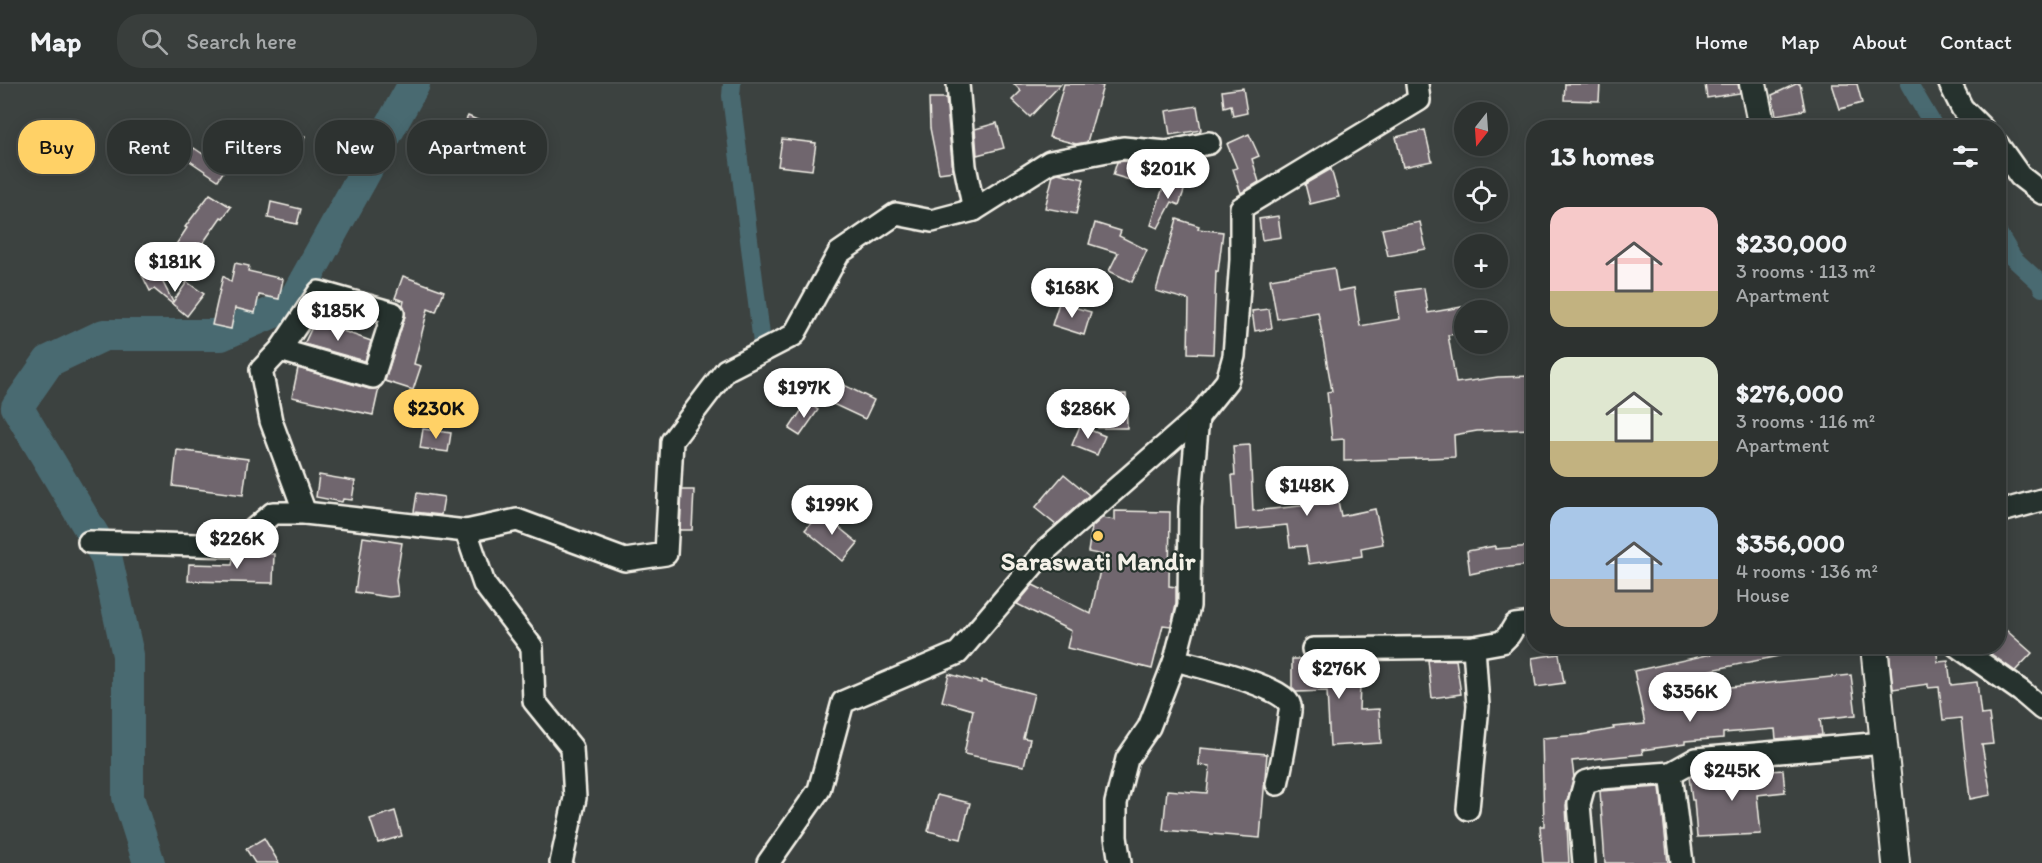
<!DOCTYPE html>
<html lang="en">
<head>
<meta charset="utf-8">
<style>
	:root { --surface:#2d3230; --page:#393e3c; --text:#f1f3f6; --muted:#a7aaab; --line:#484d4c; --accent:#ffd166 }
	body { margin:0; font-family:Itim,sans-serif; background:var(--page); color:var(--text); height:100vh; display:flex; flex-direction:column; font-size:22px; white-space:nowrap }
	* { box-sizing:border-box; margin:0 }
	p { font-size:20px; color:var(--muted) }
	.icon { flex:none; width:33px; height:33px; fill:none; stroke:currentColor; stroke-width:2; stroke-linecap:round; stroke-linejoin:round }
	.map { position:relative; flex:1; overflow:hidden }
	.panel { position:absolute; left:1526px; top:36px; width:480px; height:534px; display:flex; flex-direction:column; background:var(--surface); border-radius:24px; box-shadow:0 3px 15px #0003,0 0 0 2px var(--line) }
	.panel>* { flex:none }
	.top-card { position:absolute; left:18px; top:36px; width:570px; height:54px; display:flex; gap:12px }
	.needle { width:39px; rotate:197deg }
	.controls { position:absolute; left:1454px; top:18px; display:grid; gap:12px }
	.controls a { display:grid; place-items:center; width:54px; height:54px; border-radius:50%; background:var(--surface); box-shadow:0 3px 15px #0003,0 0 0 2px var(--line); font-size:30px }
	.price { position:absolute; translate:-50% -51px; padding:0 14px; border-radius:21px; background:#fff; color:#222; font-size:20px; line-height:39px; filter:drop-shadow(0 2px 3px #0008) }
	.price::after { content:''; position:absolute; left:50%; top:36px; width:18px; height:14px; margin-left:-9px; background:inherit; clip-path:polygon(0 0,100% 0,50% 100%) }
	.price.current { background:var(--accent); color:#111 }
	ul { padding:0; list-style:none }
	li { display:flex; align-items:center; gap:18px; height:150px; padding:0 24px }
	li span { display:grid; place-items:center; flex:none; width:168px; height:120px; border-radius:18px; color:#555 }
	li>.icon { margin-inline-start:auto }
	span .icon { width:72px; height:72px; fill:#fffc; stroke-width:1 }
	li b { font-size:26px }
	h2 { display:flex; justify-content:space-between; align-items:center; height:72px; padding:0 24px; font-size:26px }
	.pill { padding:0 21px; border-radius:24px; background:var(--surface); box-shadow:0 3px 15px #0003,0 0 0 2px var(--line); font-size:21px; line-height:54px }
	.pill.current { background:var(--accent); color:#111 }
	header { display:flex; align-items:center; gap:36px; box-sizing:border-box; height:84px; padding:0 30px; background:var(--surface); border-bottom:2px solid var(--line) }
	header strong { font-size:28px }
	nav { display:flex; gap:33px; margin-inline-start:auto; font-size:21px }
	.search { width:420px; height:54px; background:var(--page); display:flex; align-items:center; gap:15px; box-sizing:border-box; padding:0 21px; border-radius:24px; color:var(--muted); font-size:22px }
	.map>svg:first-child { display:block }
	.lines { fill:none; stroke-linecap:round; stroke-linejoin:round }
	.canal { stroke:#4a6a71; stroke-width:18 }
	.river { stroke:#4a6a71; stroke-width:32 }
	.building { fill:#6f666e; stroke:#f4f1e8; stroke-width:1.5 }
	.minor-casing { stroke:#f4f1e8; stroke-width:26 }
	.tertiary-casing { stroke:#f4f1e8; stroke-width:30 }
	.minor { stroke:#26332d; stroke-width:21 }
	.tertiary { stroke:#26332d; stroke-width:26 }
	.poi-dot { fill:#ffd166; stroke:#26332d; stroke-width:2 }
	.labels { text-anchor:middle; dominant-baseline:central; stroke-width:4.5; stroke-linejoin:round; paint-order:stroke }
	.poi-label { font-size:26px; font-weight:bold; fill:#f4f1e8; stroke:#26332d }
</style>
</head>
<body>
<header>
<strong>Map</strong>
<div class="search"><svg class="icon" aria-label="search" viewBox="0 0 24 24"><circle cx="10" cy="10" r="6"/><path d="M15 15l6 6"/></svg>Search here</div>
<nav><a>Home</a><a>Map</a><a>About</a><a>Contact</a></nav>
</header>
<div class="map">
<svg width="2042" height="779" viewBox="0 0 2042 779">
	<rect width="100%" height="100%" fill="#3c4240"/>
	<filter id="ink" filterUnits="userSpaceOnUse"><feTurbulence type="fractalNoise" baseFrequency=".0167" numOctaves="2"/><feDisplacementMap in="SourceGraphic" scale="12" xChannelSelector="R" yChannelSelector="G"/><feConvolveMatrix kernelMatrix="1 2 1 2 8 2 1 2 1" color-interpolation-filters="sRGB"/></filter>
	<g filter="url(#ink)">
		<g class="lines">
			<g class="canal">
				<path d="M732,0L731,12L763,267"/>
				<path d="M1909,0L1935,44"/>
				<path d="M1998,149L2013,174L2040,199L2042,204"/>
			</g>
			<path class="river" d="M149,779L128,713V571L106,472L17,323L49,277L104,251H221L292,220L414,0"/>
		</g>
		<g class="building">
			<path d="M1014,0H1061L1030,33L1012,16L1021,7Z"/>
			<path d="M1064,0H1095L1103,2L1087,58L1076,60L1049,53Z"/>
			<path d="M1565,0H1600L1599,17L1564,16Z"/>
			<path d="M1705,0H1738L1740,9L1707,14Z"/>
			<path d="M1796,0H1800L1805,26L1776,31L1772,11Z"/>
			<path d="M1832,0H1857L1862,19L1840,25Z"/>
			<path d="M1243,4L1247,29L1233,32L1231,21L1224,23L1222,7Z"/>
			<path d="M929,14H946L953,87L939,89L930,44Z"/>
			<path d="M1197,22L1201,46L1170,51L1166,27Z"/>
			<path d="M468,32L498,45L490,63L460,49Z"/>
			<path d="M352,36L371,40L366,60L348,56Z"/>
			<path d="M997,39L1004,64L977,71L975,45Z"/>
			<path d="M1425,46L1432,77L1403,83L1396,53Z"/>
			<path d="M292,50L305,52L300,74L288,71Z"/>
			<path d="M1249,50L1259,72L1252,75L1259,98L1241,109L1233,85L1237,84L1227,60Z"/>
			<path d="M782,55L816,59L812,86L778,82Z"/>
			<path d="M194,64L225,85L218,96L187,75Z"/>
			<path d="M1124,77L1143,79L1137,98L1113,91L1117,78Z"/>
			<path d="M1331,85L1339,113L1310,120L1305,100Z"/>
			<path d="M1058,89L1084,95L1076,130L1045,124L1053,91Z"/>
			<path d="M1166,94L1186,101L1179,121L1172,118L1158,144L1151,141Z"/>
			<path d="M210,110L231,123L223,134L221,133L196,169L198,171L191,182L171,168L187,144L185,143Z"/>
			<path d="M271,118L301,125L297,140L268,134Z"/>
			<path d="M1278,132L1281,153L1262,156L1259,135Z"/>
			<path d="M1177,135L1199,142L1198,145L1223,148L1218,188L1216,187L1213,270L1188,269L1189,216L1156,207Z"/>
			<path d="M1420,138L1426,165L1388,172L1382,145Z"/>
			<path d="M1095,139L1121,147L1119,152L1147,166L1132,198L1109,187L1118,169L1089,160Z"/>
			<path d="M235,179L249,182L248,187L283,195L279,215L259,211L255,229L235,224L231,245L212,241L223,192L231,198Z"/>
			<path d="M1062,184L1074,207L1059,214L1047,192Z"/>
			<path d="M1334,184L1338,207L1354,204L1360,242L1400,235L1396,208L1424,204L1428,229L1462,223L1464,249L1448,251L1456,299L1498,293L1533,292V345L1477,347L1454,351L1455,373L1344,377V355L1332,356L1327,308L1332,307L1318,228L1277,235L1270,195Z"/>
			<path d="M156,185L173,218L187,198L204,210L187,232L154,205L150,207L142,191Z"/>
			<path d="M403,192L444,207L436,228L428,225L414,280L421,282L413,306L385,297L405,232L403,221L404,217L395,214Z"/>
			<path d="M1059,219L1091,228L1084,251L1052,241Z"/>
			<path d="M1269,225L1272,244L1255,247L1252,227Z"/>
			<path d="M315,237L371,257L365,277L304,260Z"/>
			<path d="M298,284L369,305L379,304L373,331L292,313Z"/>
			<path d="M832,295L874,316L865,335L822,315Z"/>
			<path d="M1097,310H1126L1127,344H1098Z"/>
			<path d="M807,318L818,326L800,352L789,345Z"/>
			<path d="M1080,342L1105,352L1097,371L1072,361Z"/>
			<path d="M423,345L451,349L448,368L420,364Z"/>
			<path d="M1250,361L1253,427L1318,420L1312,391L1332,387L1341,432L1375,425L1383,460L1361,464L1362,472L1309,480L1306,462L1290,463L1287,441L1236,446L1232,391H1235L1233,362Z"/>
			<path d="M177,366L248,375L243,411L173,402Z"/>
			<path d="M1064,390L1089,411L1056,441L1035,424Z"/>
			<path d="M319,391L355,397L352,416L343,415L342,418L316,413Z"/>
			<path d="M682,406H694L692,446H680Z"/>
			<path d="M417,409L444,413L441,431L414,428Z"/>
			<path d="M1115,427L1170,428L1169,502L1176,503V520L1171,542L1163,541L1152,585L1067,564L1071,547L1017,520L1033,501L1091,530L1103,471L1088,468L1092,443L1102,434L1115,436Z"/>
			<path d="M820,428L858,459L843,477L805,446Z"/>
			<path d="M363,453L402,459L396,496L398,512L389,513L355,508Z"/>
			<path d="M1495,462V465L1533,462V481L1498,484L1470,490L1467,467Z"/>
			<path d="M246,469L274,470L273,499L188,497L189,480L232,481L233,475Z"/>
			<path d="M1998,539L2032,569L2015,587L1980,562H1998Z"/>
			<path d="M1748,562H1793V569L1697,589L1700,606L1851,591L1856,631L1820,635L1822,651L1776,655L1775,645L1723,649V654L1685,657V660L1642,666L1643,670L1572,677L1574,693L1566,721L1569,779H1543L1540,742H1544L1542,654L1581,651L1614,645L1613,643L1645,640L1634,587Z"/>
			<path d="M1901,562H1936L1938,578L1948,577L1951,601L1977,598L1981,631L1989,630L1993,660L1982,661L1991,711L1970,715L1961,634L1943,636L1939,603L1928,604V600L1893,605L1889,564Z"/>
			<path d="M1559,570L1564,599L1536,603L1532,574Z"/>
			<path d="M1292,575H1305L1313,578L1361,577L1359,626L1379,625L1381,659L1330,662L1327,607L1296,608L1292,604Z"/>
			<path d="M1428,576H1456L1461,610L1432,614Z"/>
			<path d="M949,590L981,599V596L1034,610L1023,654L1030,655L1024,682L964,670L973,626L942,617Z"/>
			<path d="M1200,664L1267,670L1260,754L1163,746L1167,706L1207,709L1210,682L1199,681Z"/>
			<path d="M1783,686L1785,708L1757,711L1761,750L1697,753L1694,716H1692L1689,693Z"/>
			<path d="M1660,703L1668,779H1605L1600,707Z"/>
			<path d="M937,711L970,719L961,755L928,747Z"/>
			<path d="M395,727L402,752L378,759L370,735Z"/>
			<path d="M264,754L279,779H255L246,765Z"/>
		</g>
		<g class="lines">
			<defs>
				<g id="minor">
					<path d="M958,0L965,82L974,126"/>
					<path d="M1950,0L1962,24L1982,44"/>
					<path d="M1998,61L2020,92L2042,109"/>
					<path d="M280,266L373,293L393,229L319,208L280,266L261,286L271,337L305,429"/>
					<path d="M1998,428L2042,416"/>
					<path d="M466,447L484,500L532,563L534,617L572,664L575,714L561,779"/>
					<path d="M89,458L234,462L273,429H305L466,447L517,436L625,476L666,470L672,357L726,286L794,251L839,169L896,130L932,137L974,126L1050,78L1123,64L1167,68L1209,59"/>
					<path d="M1957,562L2021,607L2042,625"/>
					<path d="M1313,565L1474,563L1502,558L1509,551L1515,541L1533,539"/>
					<path d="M1175,576C1196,582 1286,602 1290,622C1291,626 1289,631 1289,635C1286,658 1282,678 1277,700"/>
					<path d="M1671,689L1682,779"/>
					<path d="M1468,725L1478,622L1474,563"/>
					<path d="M768,779L819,706L843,618L958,569L1046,466L1198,333"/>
					<path d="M1120,779L1116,753V719L1127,675L1149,643L1175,576L1189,522L1190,423L1198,333L1227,297L1234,272L1241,176V124L1419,16L1417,0"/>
					<path d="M1584,779L1579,720L1585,698L1600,694L1671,689L1696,675L1884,659"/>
				</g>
				<g id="tertiary">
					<path d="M1753,0L1762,44"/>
					<path d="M1874,562L1896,779"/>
				</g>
			</defs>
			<use href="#minor" class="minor-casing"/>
			<use href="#tertiary" class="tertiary-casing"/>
			<use href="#minor" class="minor"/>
			<use href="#tertiary" class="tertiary"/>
		</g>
	</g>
	<circle class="poi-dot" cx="1098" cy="452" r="6"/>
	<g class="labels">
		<g class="poi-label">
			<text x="1098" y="477">Saraswati Mandir</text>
		</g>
	</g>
</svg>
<div class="controls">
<a><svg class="needle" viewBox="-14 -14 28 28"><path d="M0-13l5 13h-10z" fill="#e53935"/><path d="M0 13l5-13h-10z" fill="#a7aaab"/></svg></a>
<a><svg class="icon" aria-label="locate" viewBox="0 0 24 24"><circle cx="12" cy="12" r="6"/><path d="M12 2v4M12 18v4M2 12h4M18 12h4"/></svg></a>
<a>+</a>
<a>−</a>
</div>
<b class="price" style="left:1168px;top:116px">$201K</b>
<b class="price" style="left:175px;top:209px">$181K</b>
<b class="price" style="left:1072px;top:235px">$168K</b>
<b class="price" style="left:338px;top:258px">$185K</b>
<b class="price" style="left:804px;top:335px">$197K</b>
<b class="price current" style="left:436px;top:356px">$230K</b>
<b class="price" style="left:1088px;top:356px">$286K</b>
<b class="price" style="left:1307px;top:433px">$148K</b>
<b class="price" style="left:832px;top:452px">$199K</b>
<b class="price" style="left:237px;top:486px">$226K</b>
<b class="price" style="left:1339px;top:616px">$276K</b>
<b class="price" style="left:1690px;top:639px">$356K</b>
<b class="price" style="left:1732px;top:718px">$245K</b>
<div class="top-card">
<a class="pill current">Buy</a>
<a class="pill">Rent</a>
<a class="pill">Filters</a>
<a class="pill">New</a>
<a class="pill">Apartment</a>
</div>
<section class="panel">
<h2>13 homes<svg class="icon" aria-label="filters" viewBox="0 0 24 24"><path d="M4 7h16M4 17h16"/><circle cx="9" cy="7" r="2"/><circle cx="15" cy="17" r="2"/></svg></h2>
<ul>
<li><span style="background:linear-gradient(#f6c9c9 70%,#c2b280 0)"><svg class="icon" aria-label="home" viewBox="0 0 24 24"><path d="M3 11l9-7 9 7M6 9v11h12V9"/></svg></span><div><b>$230,000</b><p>3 rooms · 113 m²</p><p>Apartment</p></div></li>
<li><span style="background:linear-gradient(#dfe7d0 70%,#c2b280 0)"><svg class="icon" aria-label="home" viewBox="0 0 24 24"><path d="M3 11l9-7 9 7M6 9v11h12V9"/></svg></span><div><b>$276,000</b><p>3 rooms · 116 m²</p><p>Apartment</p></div></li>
<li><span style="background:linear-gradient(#a9c7e8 60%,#b9a48a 0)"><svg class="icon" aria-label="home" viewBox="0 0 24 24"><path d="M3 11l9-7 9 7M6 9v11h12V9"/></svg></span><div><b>$356,000</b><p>4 rooms · 136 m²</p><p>House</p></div></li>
</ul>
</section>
</div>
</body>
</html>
